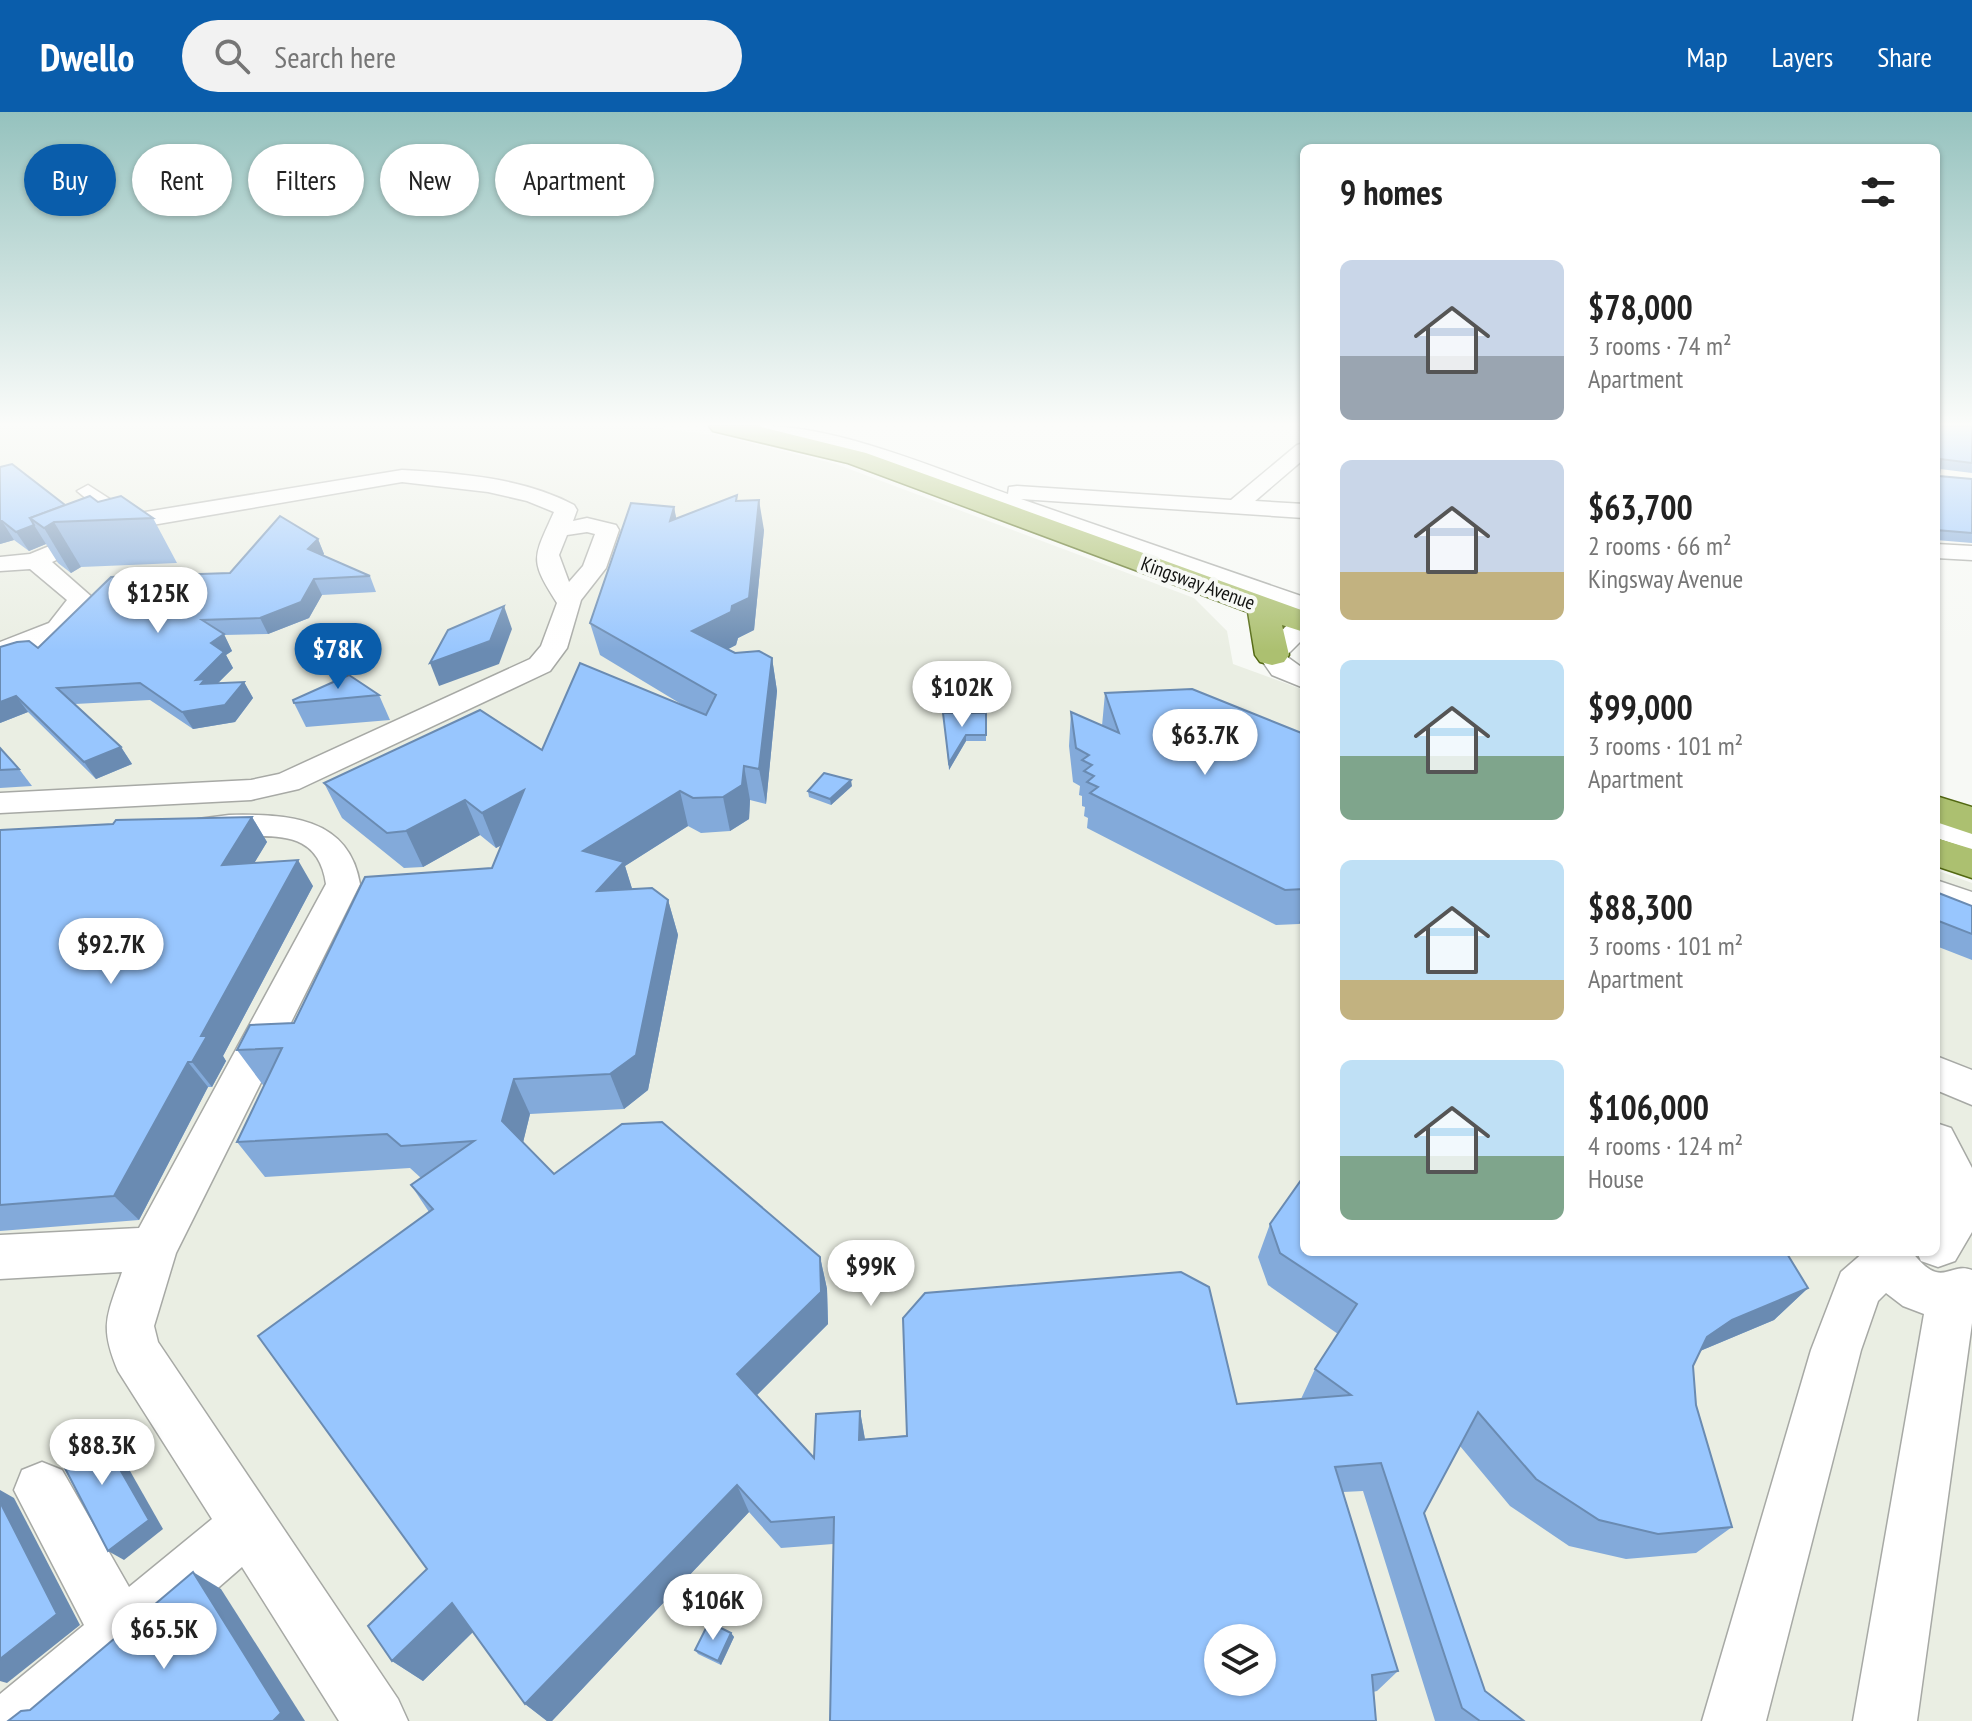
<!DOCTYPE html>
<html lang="en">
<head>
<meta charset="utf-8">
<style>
	:root { --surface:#fff; --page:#f2f2f2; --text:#222; --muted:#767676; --accent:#0a5dab }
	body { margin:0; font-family:"PT Sans Narrow",sans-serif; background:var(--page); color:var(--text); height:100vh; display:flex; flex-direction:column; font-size:30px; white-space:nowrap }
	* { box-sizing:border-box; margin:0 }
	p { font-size:26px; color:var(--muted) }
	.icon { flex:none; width:44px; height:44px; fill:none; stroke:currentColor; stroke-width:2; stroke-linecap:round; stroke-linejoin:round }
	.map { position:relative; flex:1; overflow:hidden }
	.panel { position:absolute; left:1300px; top:32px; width:640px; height:1112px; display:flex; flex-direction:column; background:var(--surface); border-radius:12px; box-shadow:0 2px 6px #0004 }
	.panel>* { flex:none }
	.guide { position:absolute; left:24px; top:32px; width:760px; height:72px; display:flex; gap:16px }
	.tools { position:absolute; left:1204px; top:1512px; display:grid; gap:16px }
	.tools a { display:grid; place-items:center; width:72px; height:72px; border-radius:50%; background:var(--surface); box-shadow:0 2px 6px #0004; font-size:40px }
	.price { position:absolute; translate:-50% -68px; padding:0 18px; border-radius:28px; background:#fff; color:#222; font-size:26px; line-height:52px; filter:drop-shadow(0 2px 4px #0008) }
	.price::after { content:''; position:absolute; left:50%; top:48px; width:24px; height:18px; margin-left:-12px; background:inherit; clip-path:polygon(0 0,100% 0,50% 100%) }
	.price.selected { background:var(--accent); color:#fff }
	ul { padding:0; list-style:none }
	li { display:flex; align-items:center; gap:24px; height:200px; padding:0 40px }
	li span { display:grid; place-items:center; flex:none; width:224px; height:160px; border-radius:12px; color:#555 }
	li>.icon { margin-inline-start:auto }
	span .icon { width:96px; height:96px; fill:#fffc; stroke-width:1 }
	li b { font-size:34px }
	h2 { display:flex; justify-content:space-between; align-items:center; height:96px; padding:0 40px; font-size:34px }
	.pill { padding:0 28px; border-radius:36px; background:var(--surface); box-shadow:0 2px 6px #0004; font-size:28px; line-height:72px }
	.pill.selected { background:var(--accent); color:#fff }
	header { display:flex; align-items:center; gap:48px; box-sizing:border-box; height:112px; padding:0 40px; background:var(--accent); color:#fff }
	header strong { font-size:38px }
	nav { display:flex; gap:44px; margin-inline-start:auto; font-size:28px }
	.search { width:560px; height:72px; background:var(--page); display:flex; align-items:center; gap:20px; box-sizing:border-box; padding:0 28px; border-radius:44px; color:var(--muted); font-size:30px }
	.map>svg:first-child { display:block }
	.built { fill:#eaeee3; fill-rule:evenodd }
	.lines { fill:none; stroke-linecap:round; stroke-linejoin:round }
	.minor-casing { stroke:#a7a9a5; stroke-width:3 }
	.major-casing { stroke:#526811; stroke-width:3 }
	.minor { fill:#fff; fill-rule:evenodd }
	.major { fill:#acc070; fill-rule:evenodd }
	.wall { fill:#83aada }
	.shaded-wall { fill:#6a8bb2 }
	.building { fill:#98c6fe; stroke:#6a8bb2; stroke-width:2; fill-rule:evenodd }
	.labels { text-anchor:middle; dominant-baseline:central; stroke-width:8; stroke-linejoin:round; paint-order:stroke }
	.far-street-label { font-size:20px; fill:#121311; stroke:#f7f9f5 }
</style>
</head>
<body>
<header>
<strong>Dwello</strong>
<div class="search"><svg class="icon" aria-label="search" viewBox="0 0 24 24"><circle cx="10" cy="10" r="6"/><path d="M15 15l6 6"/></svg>Search here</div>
<nav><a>Map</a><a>Layers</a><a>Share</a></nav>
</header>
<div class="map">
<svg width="1972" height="1609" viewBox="0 0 1972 1609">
	<rect width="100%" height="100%" fill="#f7f9f5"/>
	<path class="built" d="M0,314H642L721,324L836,352L1194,486L1227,519L1233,552L1304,578V1140H1936V758L1972,771V1609H0ZM1218,1526H1262V1570H1218Z"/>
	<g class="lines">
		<defs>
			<g id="minor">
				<path d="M754,314C831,311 934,356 1008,382L1009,375L1017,374L1231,388L1297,333L1304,331V347L1255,389L1304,392V406L1021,387L1304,485V502L869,347L757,318Z"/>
				<path d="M402,358C458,361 524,366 574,393L577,398L573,409L587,406L616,413L619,418L606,456L581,488L567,536L550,559L299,677L251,688L0,701V681L251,668L279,662L530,547L541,534L557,491C529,447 533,447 554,400L527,389L488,380L402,370L129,417L121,415L77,379L88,373L133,402ZM587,420L595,422L583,454L569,470L559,443L567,423Z"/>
				<path d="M96,415L108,422L104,427L52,450L93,486C77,528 40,536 0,546V530L49,511L67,488L30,457L0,459V445L30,442Z"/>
				<path d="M1936,432L1972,434V448L1936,446Z"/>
				<path d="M1304,503V526L1286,544L1304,557V576L1272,563L1258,543L1295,505Z"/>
				<path d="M229,703C286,702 349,704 360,772L176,1141L154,1214L158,1230L398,1587L408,1609H339L242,1455L65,1609H0V1582L84,1513L14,1378L22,1358L42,1350L62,1358L129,1475L212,1407L118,1259C99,1214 107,1204 122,1160L0,1167V1123L139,1116L326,772C316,701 245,734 198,721L194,714L198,707Z"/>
				<path d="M1936,705L1972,716V738L1936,726Z"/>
				<path d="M1936,768L1972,780V805L1936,793Z"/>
				<path d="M1936,944L1972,958V993L1936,978Z"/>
				<path d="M1936,1011L1951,1016L1972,1056V1120L1955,1149L1938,1155L1921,1149L1917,1140H1936Z"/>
				<path d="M1864,1140H1912C1942,1179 1949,1149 1972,1158V1211L1917,1609H1853L1924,1202L1903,1194L1886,1181L1878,1189L1861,1238L1766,1609H1702L1811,1238L1841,1160Z"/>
			</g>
			<g id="major">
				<path d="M709,314H757L866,341L1304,499V520L1282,513L1289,543L1284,550L1272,553L1260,550L1255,543L1248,500L848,351L713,319Z"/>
				<path d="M1936,684L1972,695V722L1936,710Z"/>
				<path d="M1936,726L1972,737V766L1936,754Z"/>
			</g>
		</defs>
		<use href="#minor" class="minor-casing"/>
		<use href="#major" class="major-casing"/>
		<use href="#minor" class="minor"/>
		<use href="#major" class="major"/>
	</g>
	<g class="wall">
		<path d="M1936,314H1972V361L1940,357L1939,364L1972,367V431L1936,428Z"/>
		<path d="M0,355L65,393L98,390L153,406L177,451L81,455L71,461L58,451L46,432L29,439L14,428L0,432Z"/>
		<path d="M738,389L764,418L754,518L738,526L736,533L728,537L735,541L772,546L777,579L766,692L750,688L749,707L730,719L701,721L688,714L625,754L632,777L668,788L678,823L648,978L624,997L530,1002L523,1030L554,1062L820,1145L827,1177L828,1212L756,1284L814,1346L860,1299L865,1327L1301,1287L1315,1257L1338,1222L1268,1173L1258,1145L1270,1112L1808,1176L1774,1208L1700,1239L1693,1254L1696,1293L1732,1415L1696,1441L1626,1447L1569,1434L1510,1394L1460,1334L1424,1401L1485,1579L1524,1609H1435L1363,1379L1343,1380L1398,1559L1377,1579L1373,1580L833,1432L781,1436L749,1400L552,1609H547L525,1592L473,1520L423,1569L392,1549L427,1457L429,1100L411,1073L421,1066L410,1056L265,1065L237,1030L265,973H263L237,938L294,911L492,756L502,733L496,736L480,723L423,755L404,756L342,706L324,671L542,638L686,595L600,543L590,511L674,395L676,407Z"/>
		<path d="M318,427L324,442L323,443L370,464L376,480L322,483L309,506L268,522L224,523L232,539L226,543L233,556L218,571L244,570L253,586L235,610L193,617L150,588L75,592L121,635L132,652L96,667L28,600L0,611V535L38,536Z"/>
		<path d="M1105,581L1304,622V808L1299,812L1276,813L1087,716L1088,706L1084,704L1085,695L1082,694V684L1079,683L1080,674L1073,670L1069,634L1071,600L1102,614Z"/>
		<path d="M379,583L390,608L306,615L294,591Z"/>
		<path d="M986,601V629H966L949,658L944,607Z"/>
		<path d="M0,636L19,657L32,674L0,676Z"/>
		<path d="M852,674L831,693L809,685L808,679Z"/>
		<path d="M252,705L267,730L254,751L313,774L223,944L226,949L212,975H208L139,1108L0,1119V718Z"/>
		<path d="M1936,780L1972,794V848L1936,834Z"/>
		<path d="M731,1521L734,1525L721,1553L698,1542L695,1538Z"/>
	</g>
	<g class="shaded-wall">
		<path d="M759,388L764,418L754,518L738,526L736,533L699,552L692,519L732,494Z"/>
		<path d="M674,395L680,425L670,409Z"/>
		<path d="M0,409H2L14,428L0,432Z"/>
		<path d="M54,410L81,455L71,461L44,416Z"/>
		<path d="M34,413L46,432L29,439L16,420Z"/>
		<path d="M318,427L324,442L315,452L308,437Z"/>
		<path d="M314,467L322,483L309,506L268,522L260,506Z"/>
		<path d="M504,494L512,517L499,552L439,574L430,551Z"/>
		<path d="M224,522L232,539L226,543L233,556L211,578L196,568L211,531Z"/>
		<path d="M772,546L777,579L766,692L759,657Z"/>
		<path d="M244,570L253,586L235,610L193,617L182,600Z"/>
		<path d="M16,584L28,600L0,611V590Z"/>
		<path d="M966,623V629L949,658V651Z"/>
		<path d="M121,635L132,652L96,667L84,650Z"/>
		<path d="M744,654L750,688L749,707L730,719L723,685Z"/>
		<path d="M851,668L852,674L831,693L830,687Z"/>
		<path d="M524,678L537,713L496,736L482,701Z"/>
		<path d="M680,679L688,714L625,754L635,786L597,779L583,739Z"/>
		<path d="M465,688L480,723L423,755L406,719Z"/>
		<path d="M252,705L267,730L238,778L222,753Z"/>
		<path d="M298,748L313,774L223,944L226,949L212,975L192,950L201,924Z"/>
		<path d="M668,788L678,823L648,978L624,997L610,962Z"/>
		<path d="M1304,794V808L1299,812Z"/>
		<path d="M188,950L208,975L139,1108L114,1084Z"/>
		<path d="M514,967L530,1002L520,1043L502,1009Z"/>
		<path d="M820,1145L827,1177L828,1212L748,1292L737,1262Z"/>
		<path d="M1808,1176L1774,1208L1700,1239L1707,1225L1732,1208Z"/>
		<path d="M860,1299L865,1328H859Z"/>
		<path d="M94,1312L109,1322L163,1417L124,1448L108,1439Z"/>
		<path d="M737,1373L749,1400L552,1609H547L525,1592Z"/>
		<path d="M0,1378L14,1386L80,1513L7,1571L0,1569Z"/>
		<path d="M193,1460L221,1477L305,1609H273Z"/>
		<path d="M452,1491L479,1514L423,1569L392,1549Z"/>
		<path d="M731,1521L734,1525L721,1553L718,1549Z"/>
	</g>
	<g class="building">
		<path d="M1936,314H1972V351L1941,347L1939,364L1972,367V421L1936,418V325H1938L1936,324Z"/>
		<path d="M12,352L65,393L30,406L34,413L16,420L2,409H0V355Z"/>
		<path d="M737,383L736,389L759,388L749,486L732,494L731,500L692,519L735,541L759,539L772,546L759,657L744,654L742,673L723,685L693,686L680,679L583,739L624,750L597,779L652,776L668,788L636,943L610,962L514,967L502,1009L554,1062L622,1012L662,1010L820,1145L821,1180L737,1262L814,1346L816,1302L860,1299L859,1328L907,1324L903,1206L925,1181L1181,1160L1209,1175L1237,1292L1351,1283L1315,1257L1357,1192L1280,1141L1270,1112L1304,1064V1140H1786L1808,1176L1732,1208L1707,1225L1693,1254L1696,1293L1732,1415L1658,1422L1599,1408L1536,1367L1478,1300L1424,1401L1485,1579L1524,1609H1480L1462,1596L1381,1351L1335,1355L1398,1559L1372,1563L1376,1609H830L834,1405L771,1410L737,1373L525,1592L452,1491L392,1549L368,1514L427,1457L258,1224L433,1097L411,1073L474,1029L401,1034L387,1022L237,1030L282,936L237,938L250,913L294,911L365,765L492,756L524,678L482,701L465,688L406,719L387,721L324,671L480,598L542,638L580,551L706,603L716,583L590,511L631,391L674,395L670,409ZM1218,1526H1262V1570H1218Z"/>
		<path d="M90,384L98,390L121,384L153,406L54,410L44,416L30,406Z"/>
		<path d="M280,404L318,427L308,437L370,464L314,467L301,490L260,506L202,508L224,522L211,531L224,540L196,568L205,567L201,572L244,570L225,593L182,600L140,571L57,576L121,635L84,650L16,584L0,590V535L17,530L29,529L38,536L111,465L230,461Z"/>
		<path d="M504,494L490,529L430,551L448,518Z"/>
		<path d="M349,563L379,583L294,591L293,588Z"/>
		<path d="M1192,577L1304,622V777L1285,778L1090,681L1098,675L1087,670L1094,664L1084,659L1092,653L1082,648L1089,643L1076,636L1071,600L1119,621L1105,581Z"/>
		<path d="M943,601H986V623H966L949,651Z"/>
		<path d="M0,636L19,657L0,658Z"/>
		<path d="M824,661L851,668L830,687L808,679Z"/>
		<path d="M252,705L222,753L298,748L201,924H207L192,950H188L114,1084L0,1093V718L113,712L116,708Z"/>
		<path d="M1936,780L1972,794V822L1936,808Z"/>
		<path d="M94,1312L149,1408L108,1439L56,1339Z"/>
		<path d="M0,1390L57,1502L0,1547Z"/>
		<path d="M193,1460L281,1601L273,1609H8L21,1599L30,1598Z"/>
		<path d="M709,1510L731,1521L718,1549L695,1538Z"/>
	</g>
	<linearGradient id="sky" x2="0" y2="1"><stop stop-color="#95c2be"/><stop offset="0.58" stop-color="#fbfcfa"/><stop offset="1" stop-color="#fbfcfa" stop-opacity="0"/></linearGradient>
	<rect width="1972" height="539" fill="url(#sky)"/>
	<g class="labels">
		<g class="far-street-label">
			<text transform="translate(1198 471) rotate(20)">Kingsway Avenue</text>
		</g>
	</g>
</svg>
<div class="tools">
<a><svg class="icon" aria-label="layers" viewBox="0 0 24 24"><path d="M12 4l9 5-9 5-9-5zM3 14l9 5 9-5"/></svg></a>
</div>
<b class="price" style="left:158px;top:523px">$125K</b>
<b class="price selected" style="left:338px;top:579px">$78K</b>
<b class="price" style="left:962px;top:617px">$102K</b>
<b class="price" style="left:1205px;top:665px">$63.7K</b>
<b class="price" style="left:111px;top:874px">$92.7K</b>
<b class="price" style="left:871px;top:1196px">$99K</b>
<b class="price" style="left:102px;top:1375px">$88.3K</b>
<b class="price" style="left:713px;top:1530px">$106K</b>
<b class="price" style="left:164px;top:1559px">$65.5K</b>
<div class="guide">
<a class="pill selected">Buy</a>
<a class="pill">Rent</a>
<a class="pill">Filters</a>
<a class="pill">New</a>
<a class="pill">Apartment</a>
</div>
<section class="panel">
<h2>9 homes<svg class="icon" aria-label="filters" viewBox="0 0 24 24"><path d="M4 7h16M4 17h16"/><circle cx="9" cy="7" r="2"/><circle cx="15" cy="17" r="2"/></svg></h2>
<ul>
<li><span style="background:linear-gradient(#c9d6e8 60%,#9aa5b1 0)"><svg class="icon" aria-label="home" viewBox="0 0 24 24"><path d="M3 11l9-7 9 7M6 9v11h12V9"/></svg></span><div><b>$78,000</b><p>3 rooms · 74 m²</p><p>Apartment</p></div></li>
<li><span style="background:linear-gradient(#c9d6e8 70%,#c2b280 0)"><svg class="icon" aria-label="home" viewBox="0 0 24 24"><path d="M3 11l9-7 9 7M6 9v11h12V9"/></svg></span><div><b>$63,700</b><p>2 rooms · 66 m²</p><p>Kingsway Avenue</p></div></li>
<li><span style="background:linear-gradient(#bfe0f5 60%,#7fa58c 0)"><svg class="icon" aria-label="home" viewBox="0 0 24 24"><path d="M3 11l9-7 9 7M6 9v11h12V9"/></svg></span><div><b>$99,000</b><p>3 rooms · 101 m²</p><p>Apartment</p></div></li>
<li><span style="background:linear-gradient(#bfe0f5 75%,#c2b280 0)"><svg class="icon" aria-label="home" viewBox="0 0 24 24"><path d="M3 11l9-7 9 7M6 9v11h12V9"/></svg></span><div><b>$88,300</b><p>3 rooms · 101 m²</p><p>Apartment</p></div></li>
<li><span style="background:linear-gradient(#bfe0f5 60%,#7fa58c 0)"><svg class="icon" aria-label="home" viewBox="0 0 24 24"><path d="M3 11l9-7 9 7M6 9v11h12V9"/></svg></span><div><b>$106,000</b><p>4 rooms · 124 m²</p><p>House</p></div></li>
</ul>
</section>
</div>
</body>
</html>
